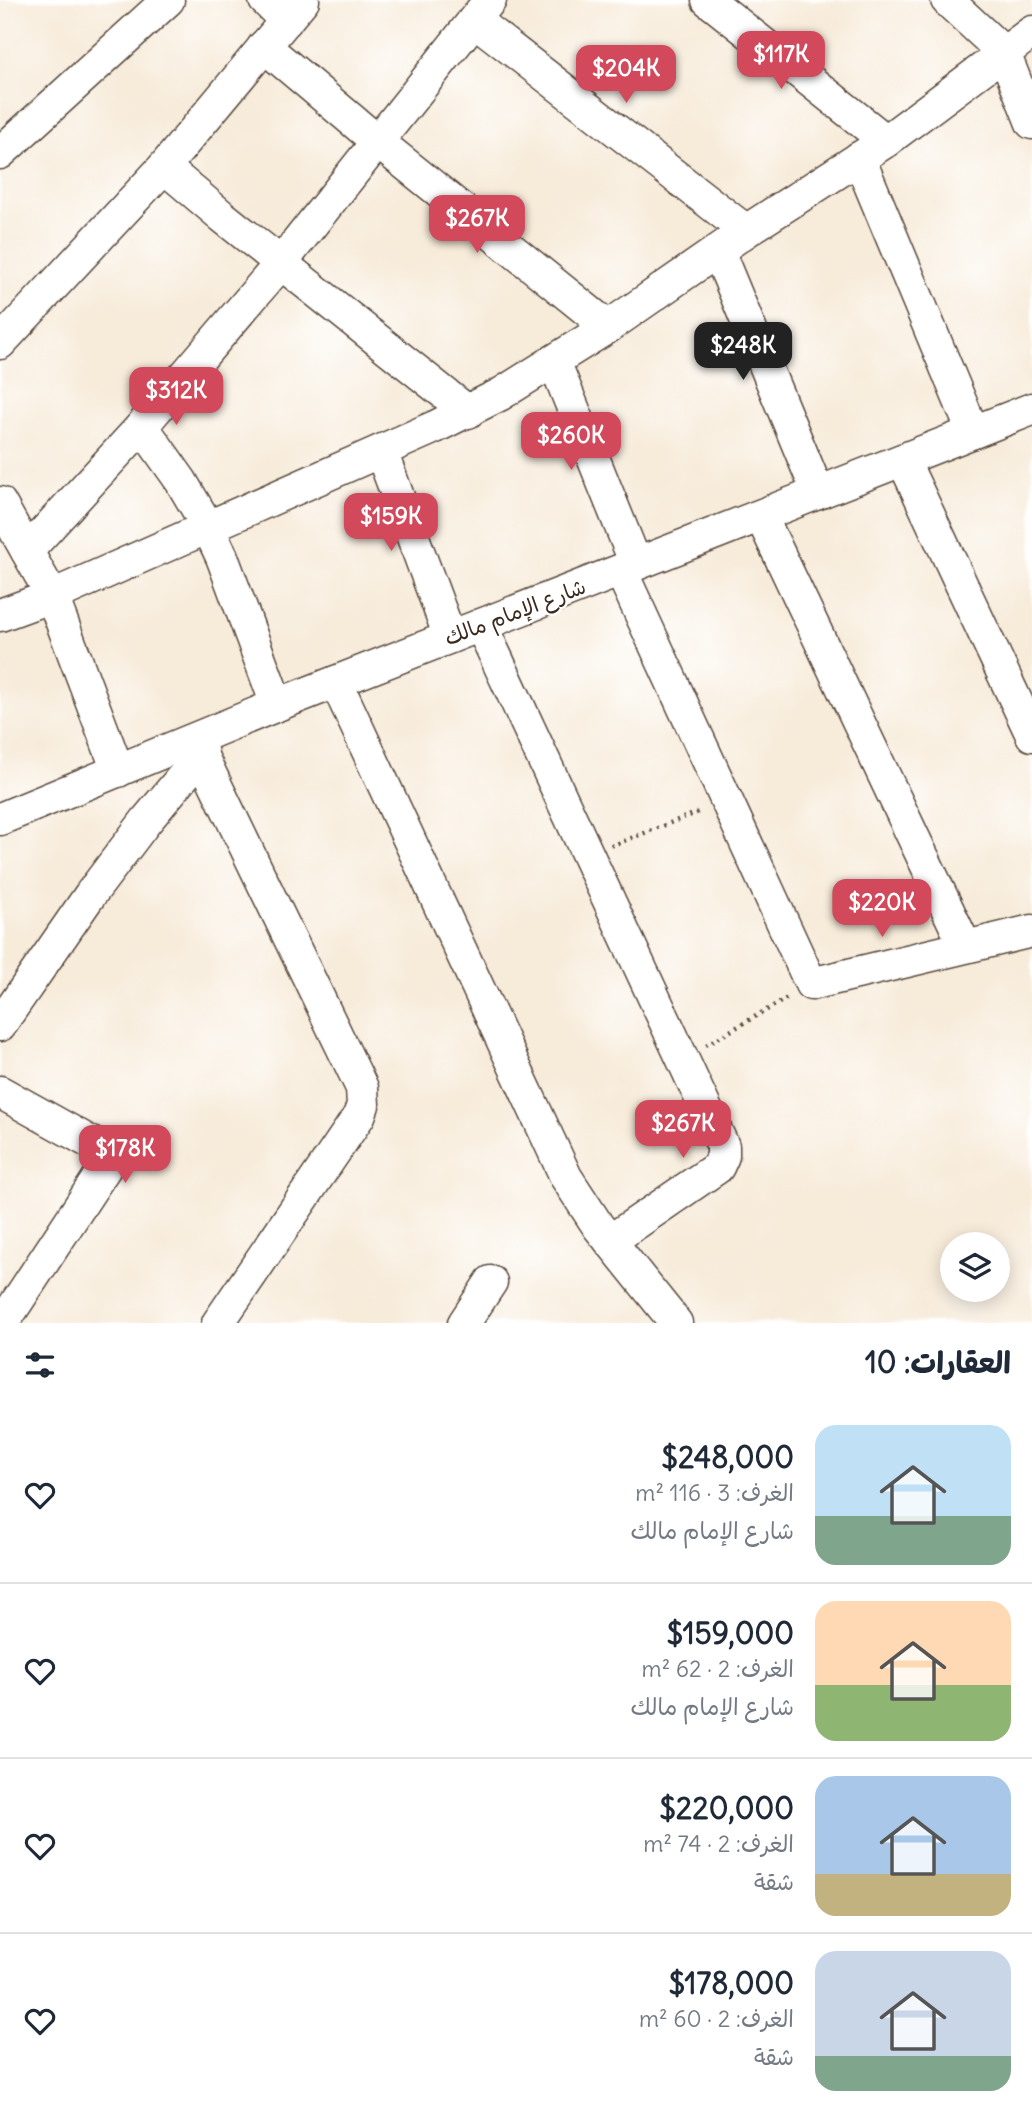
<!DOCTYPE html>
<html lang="ar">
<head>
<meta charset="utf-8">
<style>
	:root { --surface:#fff; --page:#f2f2f3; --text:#1f2937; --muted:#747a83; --line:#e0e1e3; --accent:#d1495b }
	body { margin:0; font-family:Delius,"Playpen Sans Arabic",sans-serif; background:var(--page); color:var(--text); direction:rtl; height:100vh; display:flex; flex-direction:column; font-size:26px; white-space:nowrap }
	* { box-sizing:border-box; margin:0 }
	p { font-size:23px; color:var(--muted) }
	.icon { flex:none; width:38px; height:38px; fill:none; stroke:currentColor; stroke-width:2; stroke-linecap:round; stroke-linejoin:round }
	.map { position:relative; height:1323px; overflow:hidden; direction:ltr }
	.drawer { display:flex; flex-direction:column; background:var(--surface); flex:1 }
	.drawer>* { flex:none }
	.buttons { position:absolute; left:940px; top:1232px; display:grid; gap:14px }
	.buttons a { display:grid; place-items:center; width:70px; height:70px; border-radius:50%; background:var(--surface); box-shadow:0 4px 18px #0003; font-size:35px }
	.price { position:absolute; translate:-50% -60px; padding:0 16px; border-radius:14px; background:var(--accent); color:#fff; font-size:23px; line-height:46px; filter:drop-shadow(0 2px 4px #0008) }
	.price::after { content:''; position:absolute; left:50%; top:42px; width:21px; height:16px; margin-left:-10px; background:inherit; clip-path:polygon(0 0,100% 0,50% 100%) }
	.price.current { background:#222; color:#fff }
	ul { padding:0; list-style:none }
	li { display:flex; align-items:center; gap:21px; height:175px; padding:0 21px }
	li+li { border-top:2px solid var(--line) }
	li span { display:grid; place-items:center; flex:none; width:196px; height:140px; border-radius:21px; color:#555 }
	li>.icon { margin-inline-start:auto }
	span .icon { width:84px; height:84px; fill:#fffc; stroke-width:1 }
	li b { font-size:30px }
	h2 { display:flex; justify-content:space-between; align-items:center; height:84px; padding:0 21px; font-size:30px }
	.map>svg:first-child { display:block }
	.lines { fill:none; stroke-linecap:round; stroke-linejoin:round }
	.minor-casing { stroke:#57473a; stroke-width:35 }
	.path { stroke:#57473a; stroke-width:4.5; stroke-dasharray:2 5; stroke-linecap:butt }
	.minor { stroke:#fff; stroke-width:32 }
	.labels { text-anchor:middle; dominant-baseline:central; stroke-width:5; stroke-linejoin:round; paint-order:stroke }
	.street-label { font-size:21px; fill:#3b2a1e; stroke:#fff }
</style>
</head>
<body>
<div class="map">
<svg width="1032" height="1323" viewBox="0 0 1032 1323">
	<rect width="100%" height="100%" fill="#fff"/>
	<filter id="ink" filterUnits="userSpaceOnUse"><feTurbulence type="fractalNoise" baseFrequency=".0143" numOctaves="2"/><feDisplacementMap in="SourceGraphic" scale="14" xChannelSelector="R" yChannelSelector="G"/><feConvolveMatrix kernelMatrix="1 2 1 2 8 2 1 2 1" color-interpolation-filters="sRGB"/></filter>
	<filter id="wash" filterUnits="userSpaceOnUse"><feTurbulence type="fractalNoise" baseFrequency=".00686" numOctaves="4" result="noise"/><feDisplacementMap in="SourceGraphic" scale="28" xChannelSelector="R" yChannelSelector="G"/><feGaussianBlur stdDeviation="1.57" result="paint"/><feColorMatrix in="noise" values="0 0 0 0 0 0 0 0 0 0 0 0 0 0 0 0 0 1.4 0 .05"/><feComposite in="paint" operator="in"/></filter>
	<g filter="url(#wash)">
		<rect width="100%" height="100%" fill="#f7ebd9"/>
	</g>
	<g filter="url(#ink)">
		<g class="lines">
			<defs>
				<g id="minor">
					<path d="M265,0L286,21"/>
					<path d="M708,0L886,141"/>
					<path d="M947,0L1004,53L1032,123"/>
					<path d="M474,20L746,231"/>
					<path d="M264,46L378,142L608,327"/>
					<path d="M0,153L168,0"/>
					<path d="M859,158L973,432"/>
					<path d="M164,167L223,217L468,412"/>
					<path d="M718,251L818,493"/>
					<path d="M0,343L164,167L303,0"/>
					<path d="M554,361L636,564"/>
					<path d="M142,426L181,481L208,527L222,557L277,705"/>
					<path d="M381,451L450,637"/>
					<path d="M903,460L1032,735"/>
					<path d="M0,503L52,596L118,771"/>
					<path d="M761,516L965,946"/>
					<path d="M27,551L142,426L281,263L490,0"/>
					<path d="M621,571L811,984L1032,931"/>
					<path d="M0,615L52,596L435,427L501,394L608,327L746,231L886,141L1032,32"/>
					<path d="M481,625L723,1146V1156L718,1167L610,1241"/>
					<path d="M336,682L566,1177L598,1226L676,1323"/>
					<path d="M194,740L362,1088L363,1105L359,1116L218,1323"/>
					<path d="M0,819L277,705L1032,409"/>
					<path d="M0,1025L90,895L146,821L202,754"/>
					<path d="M0,1092L97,1146L106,1156L105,1168L3,1323"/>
					<path d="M464,1323L491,1282"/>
				</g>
			</defs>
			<use href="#minor" class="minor-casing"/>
			<g class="path">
				<path d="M611,846L701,811"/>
				<path d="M706,1045L789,997"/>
			</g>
			<use href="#minor" class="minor"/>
		</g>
	</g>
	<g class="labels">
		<g class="street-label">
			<text transform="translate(515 612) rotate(-21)">شارع الإمام مالك</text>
		</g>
	</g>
</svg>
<div class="buttons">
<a><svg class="icon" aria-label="layers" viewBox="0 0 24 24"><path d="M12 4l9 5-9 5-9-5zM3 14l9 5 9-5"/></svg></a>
</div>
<b class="price" style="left:781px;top:91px">$117K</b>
<b class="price" style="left:626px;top:105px">$204K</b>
<b class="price" style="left:477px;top:255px">$267K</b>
<b class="price current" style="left:743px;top:382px">$248K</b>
<b class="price" style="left:176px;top:427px">$312K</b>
<b class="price" style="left:571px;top:472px">$260K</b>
<b class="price" style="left:391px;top:553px">$159K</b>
<b class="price" style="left:882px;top:939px">$220K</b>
<b class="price" style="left:683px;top:1160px">$267K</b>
<b class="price" style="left:125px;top:1185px">$178K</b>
</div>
<section class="drawer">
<h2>العقارات: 10<svg class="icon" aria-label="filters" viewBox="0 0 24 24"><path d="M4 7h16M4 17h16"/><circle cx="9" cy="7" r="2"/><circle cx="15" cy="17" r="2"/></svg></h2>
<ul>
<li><span style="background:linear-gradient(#bfe0f5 65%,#7fa58c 0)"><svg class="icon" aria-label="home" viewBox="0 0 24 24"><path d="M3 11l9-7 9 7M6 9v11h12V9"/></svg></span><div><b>$248,000</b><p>الغرف: 3 · 116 m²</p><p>شارع الإمام مالك</p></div><svg class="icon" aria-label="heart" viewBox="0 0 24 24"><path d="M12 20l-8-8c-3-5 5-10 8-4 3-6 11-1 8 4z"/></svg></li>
<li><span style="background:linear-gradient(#ffd9b3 60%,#8fb573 0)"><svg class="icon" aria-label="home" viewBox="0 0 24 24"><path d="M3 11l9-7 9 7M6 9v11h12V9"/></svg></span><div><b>$159,000</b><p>الغرف: 2 · 62 m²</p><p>شارع الإمام مالك</p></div><svg class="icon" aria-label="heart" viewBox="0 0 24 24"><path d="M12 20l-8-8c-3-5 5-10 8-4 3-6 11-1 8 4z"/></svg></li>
<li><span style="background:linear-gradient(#a9c7e8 70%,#c2b280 0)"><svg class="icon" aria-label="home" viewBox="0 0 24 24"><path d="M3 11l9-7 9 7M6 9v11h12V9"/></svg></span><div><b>$220,000</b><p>الغرف: 2 · 74 m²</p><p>شقة</p></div><svg class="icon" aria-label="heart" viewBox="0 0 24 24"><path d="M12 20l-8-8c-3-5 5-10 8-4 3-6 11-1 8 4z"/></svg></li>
<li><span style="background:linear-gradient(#c9d6e8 75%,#7fa58c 0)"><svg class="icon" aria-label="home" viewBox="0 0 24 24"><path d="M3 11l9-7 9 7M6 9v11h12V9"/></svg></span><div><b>$178,000</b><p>الغرف: 2 · 60 m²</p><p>شقة</p></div><svg class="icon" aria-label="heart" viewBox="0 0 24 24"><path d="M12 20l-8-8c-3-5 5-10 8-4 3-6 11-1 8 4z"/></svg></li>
</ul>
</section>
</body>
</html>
